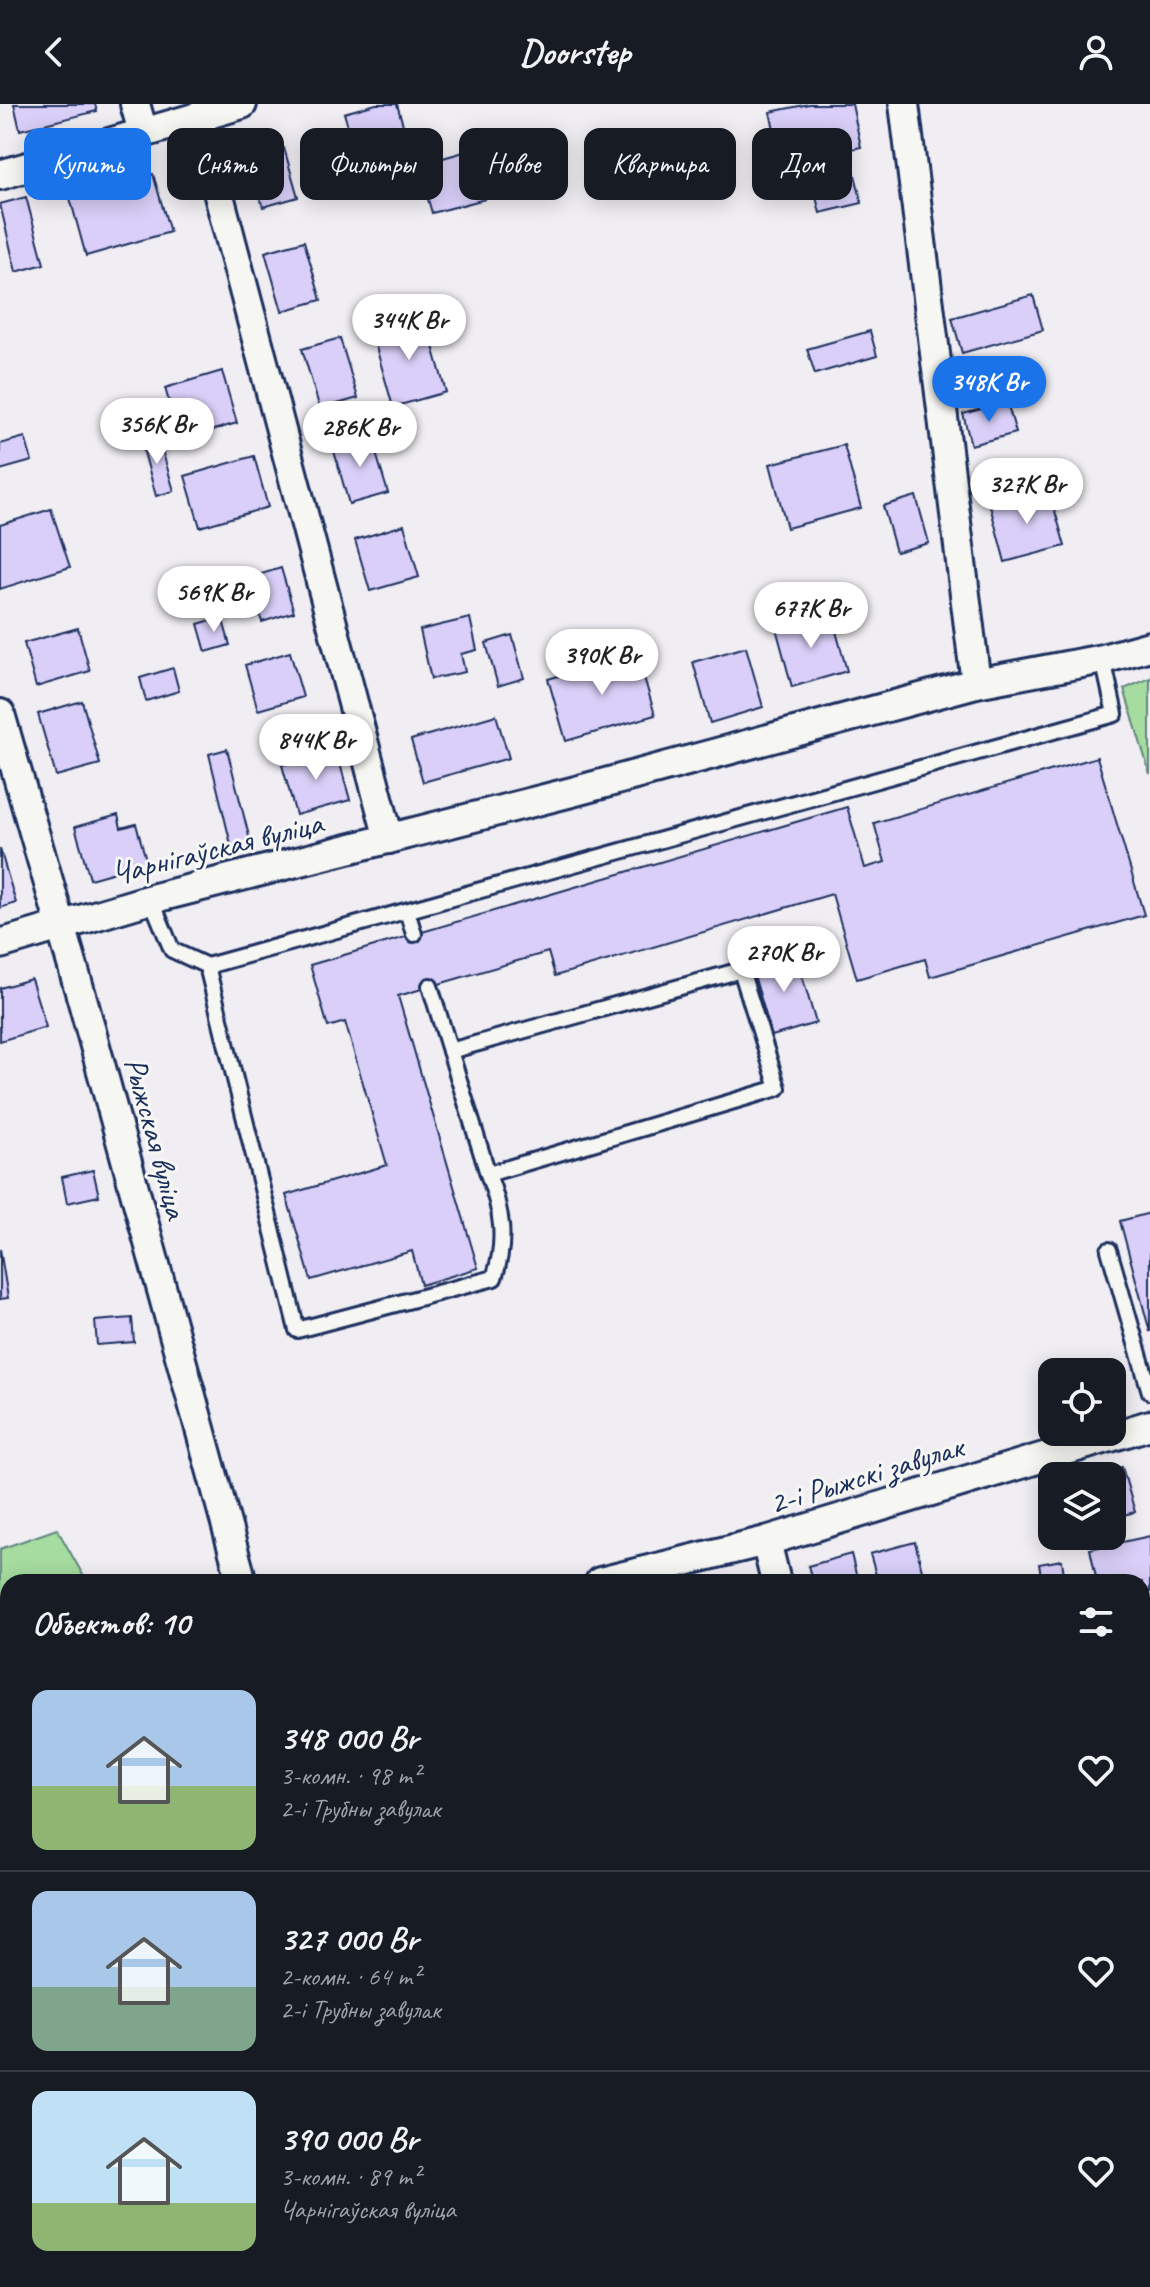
<!DOCTYPE html>
<html lang="ru">
<head>
<meta charset="utf-8">
<style>
	:root { --surface:#171b24; --page:#242831; --text:#f1f3f6; --muted:#9ea1a6; --line:#363941; --accent:#1a73e8 }
	body { margin:0; font-family:Caveat,sans-serif; background:var(--page); color:var(--text); height:100vh; display:flex; flex-direction:column; font-size:30px; white-space:nowrap }
	* { box-sizing:border-box; margin:0 }
	p { font-size:26px; color:var(--muted) }
	.icon { flex:none; width:44px; height:44px; fill:none; stroke:currentColor; stroke-width:2; stroke-linecap:round; stroke-linejoin:round }
	.map { position:relative; flex:1; overflow:hidden }
	.panel { position:absolute; left:0px; top:1470px; width:1150px; height:714px; display:flex; flex-direction:column; background:var(--surface); border-radius:24px 24px 0 0; box-shadow:0 4px 20px #0003 }
	.panel>* { flex:none }
	.guide { position:absolute; left:24px; top:24px; width:1102px; height:72px; display:flex; gap:16px }
	.fabs { position:absolute; left:1038px; top:1254px; display:grid; gap:16px }
	.fabs a { display:grid; place-items:center; width:88px; height:88px; border-radius:16px; background:var(--surface); box-shadow:0 4px 20px #0003; font-size:40px }
	.price { position:absolute; translate:-50% -68px; padding:0 18px; border-radius:28px; background:#fff; color:#222; font-size:26px; line-height:52px; filter:drop-shadow(0 2px 4px #0008) }
	.price::after { content:''; position:absolute; left:50%; top:48px; width:24px; height:18px; margin-left:-12px; background:inherit; clip-path:polygon(0 0,100% 0,50% 100%) }
	.price.active { background:var(--accent); color:#fff }
	ul { padding:0; list-style:none }
	li { display:flex; align-items:center; gap:24px; height:200px; padding:0 32px }
	li+li { border-top:2px solid var(--line) }
	li span { display:grid; place-items:center; flex:none; width:224px; height:160px; border-radius:16px; color:#555 }
	li>.icon { margin-inline-start:auto }
	span .icon { width:96px; height:96px; fill:#fffc; stroke-width:1 }
	li b { font-size:34px }
	h2 { display:flex; justify-content:space-between; align-items:center; height:96px; padding:0 32px; font-size:34px }
	.pill { padding:0 28px; border-radius:16px; background:var(--surface); box-shadow:0 4px 20px #0003; font-size:28px; line-height:72px }
	.pill.active { background:var(--accent); color:#fff }
	header { display:flex; justify-content:space-between; align-items:center; height:104px; padding:0 32px; background:var(--surface); font-size:36px; font-weight:700 }
	.map>svg:first-child { display:block }
	.green { fill:#a6dc9f; stroke:#60867e; stroke-width:2 }
	.building { fill:#d9cff8; stroke:#1b2f5e; stroke-width:2 }
	.lines { fill:none; stroke-linecap:round; stroke-linejoin:round }
	.service-casing { stroke:#1b2f5e; stroke-width:20 }
	.minor-casing { stroke:#1b2f5e; stroke-width:34 }
	.service { stroke:#f6f6f2; stroke-width:14 }
	.minor { stroke:#f6f6f2; stroke-width:28 }
	.labels { text-anchor:middle; dominant-baseline:central; stroke-width:6; stroke-linejoin:round; paint-order:stroke }
	.street-label { font-size:32px; fill:#1b2f5e; stroke:#f6f6f2 }
</style>
</head>
<body>
<header><svg class="icon" aria-label="back" viewBox="0 0 24 24"><path d="M15 5l-7 7 7 7"/></svg>Doorstep<svg class="icon" aria-label="person" viewBox="0 0 24 24"><circle cx="12" cy="8" r="4"/><path d="M4 21q1-7 8-7t8 7"/></svg></header>
<div class="map">
<svg width="1150" height="2183" viewBox="0 0 1150 2183">
	<rect width="100%" height="100%" fill="#f0eef3"/>
	<filter id="ink" filterUnits="userSpaceOnUse"><feTurbulence type="fractalNoise" baseFrequency=".0125" numOctaves="2"/><feDisplacementMap in="SourceGraphic" scale="16" xChannelSelector="R" yChannelSelector="G"/><feConvolveMatrix kernelMatrix="1 2 1 2 8 2 1 2 1" color-interpolation-filters="sRGB"/></filter>
	<g filter="url(#ink)">
		<g class="green">
			<path d="M1150,574V670L1124,585Z"/>
			<path d="M57,1425L87,1478H8V1909L0,1905V1445Z"/>
		</g>
		<g class="building">
			<path d="M14,0H95L97,7L20,26Z"/>
			<path d="M376,0H397L409,42L358,56L344,9Z"/>
			<path d="M809,0H852L861,43L782,60L770,8Z"/>
			<path d="M284,44L298,93L263,103L249,54Z"/>
			<path d="M471,46L485,95L432,109L418,61Z"/>
			<path d="M854,67L862,99L820,109L812,77Z"/>
			<path d="M153,70L170,128L86,152L70,94Z"/>
			<path d="M26,93L44,160L16,168L0,100Z"/>
			<path d="M304,137L321,196L282,207L265,148Z"/>
			<path d="M1033,191L1043,226L962,249L952,214Z"/>
			<path d="M425,214L446,288L393,303L372,229Z"/>
			<path d="M870,227L877,252L815,270L807,245Z"/>
			<path d="M340,234L358,294L320,305L302,245Z"/>
			<path d="M222,267L237,319L180,336L165,284Z"/>
			<path d="M1007,298L1016,329L971,341L963,310Z"/>
			<path d="M370,329L388,389L349,400L332,340Z"/>
			<path d="M158,332L174,387L156,392L141,337Z"/>
			<path d="M25,333L32,357L0,366V340Z"/>
			<path d="M844,341L861,404L787,424L770,360Z"/>
			<path d="M254,352L268,403L200,423L185,372Z"/>
			<path d="M1049,386L1065,442L1005,458L990,402Z"/>
			<path d="M916,392L929,439L896,448L883,402Z"/>
			<path d="M51,405L70,463L0,485V421Z"/>
			<path d="M404,421L419,473L370,487L355,436Z"/>
			<path d="M281,464L294,508L262,518L258,506L232,513L222,482Z"/>
			<path d="M831,509L847,567L792,583L776,524Z"/>
			<path d="M222,513L230,541L206,548L198,520Z"/>
			<path d="M470,514L477,546L461,550L465,568L431,575L420,526Z"/>
			<path d="M78,524L90,567L36,583L24,539Z"/>
			<path d="M512,531L524,574L498,582L486,539Z"/>
			<path d="M746,543L763,603L710,619L693,558Z"/>
			<path d="M290,548L303,593L258,606L245,561Z"/>
			<path d="M637,549L655,611L566,637L548,575Z"/>
			<path d="M173,564L179,587L146,597L140,574Z"/>
			<path d="M82,597L100,660L56,672L38,610Z"/>
			<path d="M496,611L509,654L423,678L411,636Z"/>
			<path d="M227,645L252,744L233,749L209,650Z"/>
			<path d="M336,645L350,696L296,711L282,661Z"/>
			<path d="M1097,653L1144,811L930,873L925,855L857,875L832,790L555,872L548,848L398,892L478,1164L421,1181L412,1147L311,1176L286,1091L387,1061L345,918L328,923L310,861L847,703L865,764L885,758L874,719Z"/>
			<path d="M118,711L121,724L136,720L147,759L90,775L75,723Z"/>
			<path d="M0,745L16,799L0,804Z"/>
			<path d="M795,848L816,919L772,932L751,861Z"/>
			<path d="M31,875L46,923L0,937V884Z"/>
			<path d="M93,1066L99,1092L67,1099L62,1073Z"/>
			<path d="M1150,1109V1228L1120,1117Z"/>
			<path d="M0,1145L8,1194L0,1195Z"/>
			<path d="M132,1214L134,1238L97,1241L95,1217Z"/>
			<path d="M1122,1363L1135,1408L1112,1414V1372H1089Z"/>
			<path d="M1150,1432V1488L1142,1489V1478H1097L1090,1445Z"/>
			<path d="M915,1438L925,1478H878L870,1450Z"/>
			<path d="M851,1450L858,1478H813L808,1462Z"/>
			<path d="M1062,1456L1065,1478H1042L1039,1460Z"/>
			<path d="M1150,1531V1587L1142,1589V1533Z"/>
			<path d="M1150,1601V1654L1142,1656V1603Z"/>
			<path d="M1146,1722L1150,1761L1142,1763V1723Z"/>
			<path d="M1142,1931L1150,1933V1975L1142,1973Z"/>
			<path d="M0,1986L8,1988V2035L0,2032Z"/>
			<path d="M554,2176H583L580,2183H552Z"/>
			<path d="M778,2176H851L855,2178L853,2183H775Z"/>
			<path d="M923,2176H949L971,2183H920Z"/>
			<path d="M1020,2176H1079L1077,2183H1018Z"/>
		</g>
		<g class="lines">
			<defs>
				<g id="service">
					<path d="M151,795L172,846L207,862L297,1226L494,1174C507,1137 502,1107 488,1070L778,984L741,866L450,947"/>
					<path d="M407,807L414,830"/>
					<path d="M207,862L1115,610L1103,555"/>
					<path d="M430,882L488,1070"/>
					<path d="M1109,1146L1150,1288"/>
				</g>
				<g id="minor">
					<path d="M135,0L143,28"/>
					<path d="M904,0L976,579"/>
					<path d="M198,12L389,735"/>
					<path d="M0,71L242,0"/>
					<path d="M0,610L83,898L242,1478"/>
					<path d="M0,840L151,795L572,688L976,579L1103,555L1150,542"/>
					<path d="M766,1437L776,1478"/>
					<path d="M600,1478L766,1437L1150,1321"/>
					<path d="M0,1941L8,1944"/>
					<path d="M1142,2124L1150,2127"/>
					<path d="M215,2183L218,2176"/>
					<path d="M703,2183L706,2176"/>
				</g>
			</defs>
			<use href="#service" class="service-casing"/>
			<use href="#minor" class="minor-casing"/>
			<use href="#service" class="service"/>
			<use href="#minor" class="minor"/>
		</g>
	</g>
	<g class="labels">
		<g class="street-label">
			<text transform="translate(217 744) rotate(-14)">Чарнігаўская вуліца</text>
			<text transform="translate(156 1034) rotate(75)">Рыжская вуліца</text>
			<text transform="translate(866 1371) rotate(-17)">2-і Рыжскі завулак</text>
		</g>
	</g>
</svg>
<div class="fabs">
<a><svg class="icon" aria-label="locate" viewBox="0 0 24 24"><circle cx="12" cy="12" r="6"/><path d="M12 2v4M12 18v4M2 12h4M18 12h4"/></svg></a>
<a><svg class="icon" aria-label="layers" viewBox="0 0 24 24"><path d="M12 4l9 5-9 5-9-5zM3 14l9 5 9-5"/></svg></a>
</div>
<b class="price" style="left:409px;top:258px">344K Br</b>
<b class="price active" style="left:989px;top:320px">348K Br</b>
<b class="price" style="left:157px;top:362px">356K Br</b>
<b class="price" style="left:360px;top:365px">286K Br</b>
<b class="price" style="left:1027px;top:422px">327K Br</b>
<b class="price" style="left:214px;top:530px">569K Br</b>
<b class="price" style="left:811px;top:546px">677K Br</b>
<b class="price" style="left:602px;top:593px">390K Br</b>
<b class="price" style="left:316px;top:678px">844K Br</b>
<b class="price" style="left:784px;top:890px">270K Br</b>
<div class="guide">
<a class="pill active">Купить</a>
<a class="pill">Снять</a>
<a class="pill">Фильтры</a>
<a class="pill">Новое</a>
<a class="pill">Квартира</a>
<a class="pill">Дом</a>
</div>
<section class="panel">
<h2>Объектов: 10<svg class="icon" aria-label="filters" viewBox="0 0 24 24"><path d="M4 7h16M4 17h16"/><circle cx="9" cy="7" r="2"/><circle cx="15" cy="17" r="2"/></svg></h2>
<ul>
<li><span style="background:linear-gradient(#a9c7e8 60%,#8fb573 0)"><svg class="icon" aria-label="home" viewBox="0 0 24 24"><path d="M3 11l9-7 9 7M6 9v11h12V9"/></svg></span><div><b>348 000 Br</b><p>3-комн. · 98 m²</p><p>2-і Трубны завулак</p></div><svg class="icon" aria-label="heart" viewBox="0 0 24 24"><path d="M12 20l-8-8c-3-5 5-10 8-4 3-6 11-1 8 4z"/></svg></li>
<li><span style="background:linear-gradient(#a9c7e8 60%,#7fa58c 0)"><svg class="icon" aria-label="home" viewBox="0 0 24 24"><path d="M3 11l9-7 9 7M6 9v11h12V9"/></svg></span><div><b>327 000 Br</b><p>2-комн. · 64 m²</p><p>2-і Трубны завулак</p></div><svg class="icon" aria-label="heart" viewBox="0 0 24 24"><path d="M12 20l-8-8c-3-5 5-10 8-4 3-6 11-1 8 4z"/></svg></li>
<li><span style="background:linear-gradient(#bfe0f5 70%,#8fb573 0)"><svg class="icon" aria-label="home" viewBox="0 0 24 24"><path d="M3 11l9-7 9 7M6 9v11h12V9"/></svg></span><div><b>390 000 Br</b><p>3-комн. · 89 m²</p><p>Чарнігаўская вуліца</p></div><svg class="icon" aria-label="heart" viewBox="0 0 24 24"><path d="M12 20l-8-8c-3-5 5-10 8-4 3-6 11-1 8 4z"/></svg></li>
</ul>
</section>
</div>
</body>
</html>
